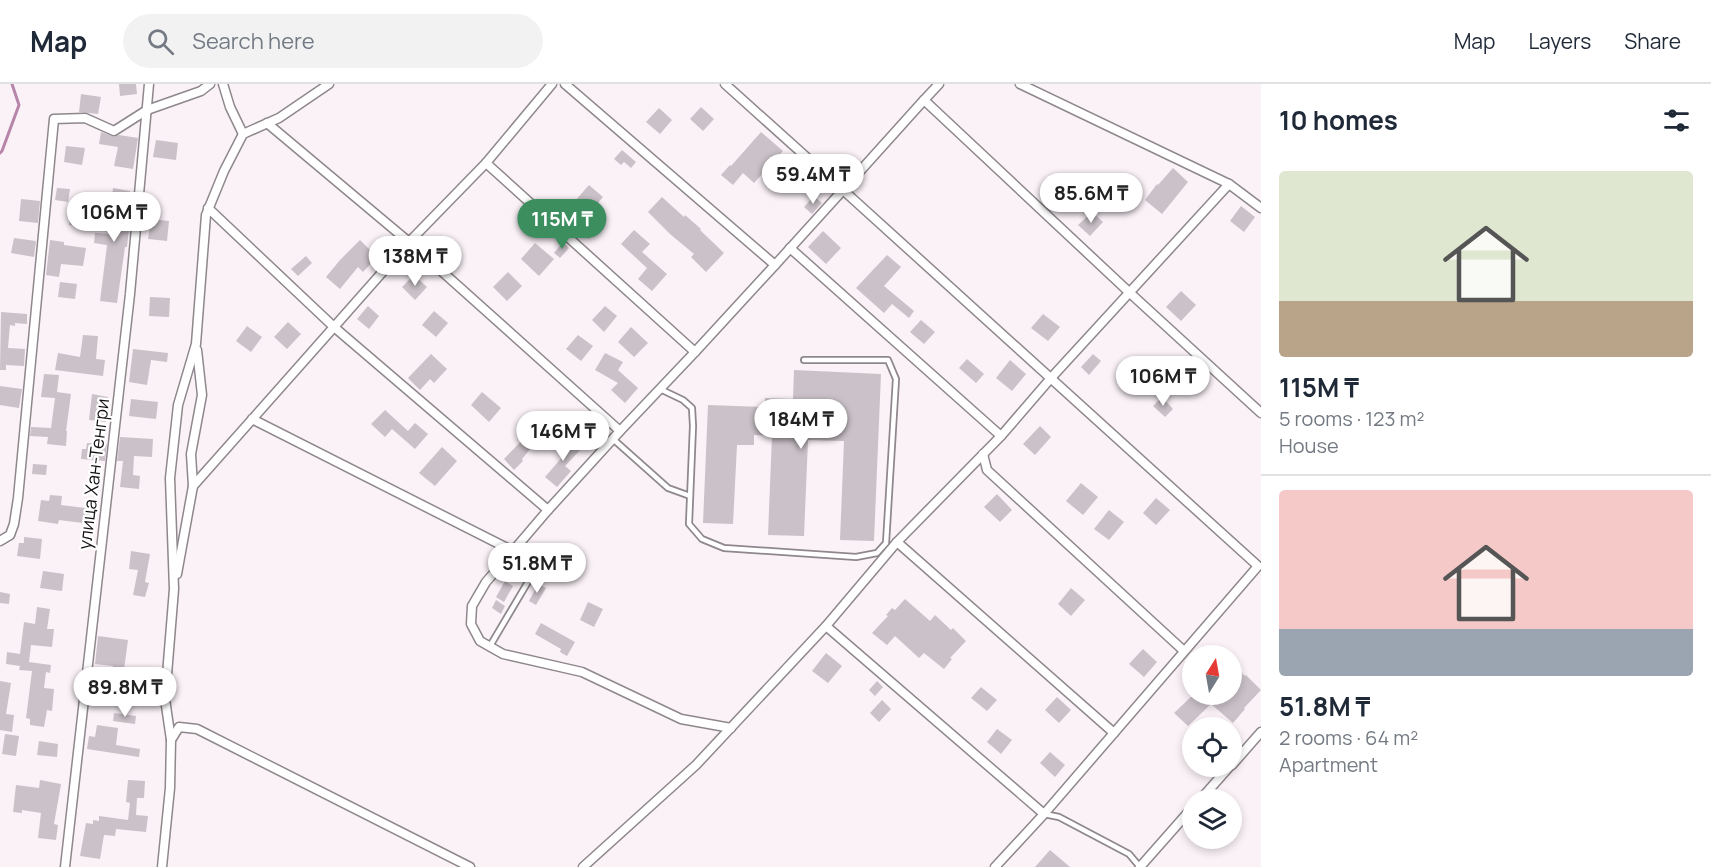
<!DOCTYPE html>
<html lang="en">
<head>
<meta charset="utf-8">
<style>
	:root { --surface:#fff; --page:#f2f2f3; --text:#1f2937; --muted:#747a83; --line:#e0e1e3; --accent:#3c8e5f }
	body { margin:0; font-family:Manrope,sans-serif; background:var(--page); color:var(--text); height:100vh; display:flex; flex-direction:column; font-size:22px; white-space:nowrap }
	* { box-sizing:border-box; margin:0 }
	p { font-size:20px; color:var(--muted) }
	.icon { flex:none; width:33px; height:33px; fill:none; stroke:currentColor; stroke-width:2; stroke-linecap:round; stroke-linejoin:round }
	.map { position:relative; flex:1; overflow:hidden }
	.details { display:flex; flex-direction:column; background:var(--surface); width:450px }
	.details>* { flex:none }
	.needle { width:39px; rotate:11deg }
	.tools { position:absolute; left:1182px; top:561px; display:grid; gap:12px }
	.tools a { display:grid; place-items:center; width:60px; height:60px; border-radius:50%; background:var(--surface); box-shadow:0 3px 9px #0003; font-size:30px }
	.price { position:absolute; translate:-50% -51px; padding:0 14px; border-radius:21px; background:#fff; color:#222; font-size:20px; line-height:39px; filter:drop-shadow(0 2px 3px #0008) }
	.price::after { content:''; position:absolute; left:50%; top:36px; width:18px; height:14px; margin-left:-9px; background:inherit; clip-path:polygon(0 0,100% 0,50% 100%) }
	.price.selected { background:var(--accent); color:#fff }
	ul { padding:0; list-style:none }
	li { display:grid; align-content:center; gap:12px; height:318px; padding:0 18px }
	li+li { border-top:2px solid var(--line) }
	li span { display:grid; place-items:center; height:186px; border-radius:6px; color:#555 }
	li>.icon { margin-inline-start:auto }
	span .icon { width:108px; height:108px; fill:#fffc; stroke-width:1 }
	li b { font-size:26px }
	h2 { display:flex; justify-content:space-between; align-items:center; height:72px; padding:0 18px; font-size:26px }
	header { display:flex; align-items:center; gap:36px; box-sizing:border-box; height:84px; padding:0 30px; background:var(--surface); border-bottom:2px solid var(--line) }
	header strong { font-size:28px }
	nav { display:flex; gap:33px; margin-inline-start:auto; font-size:21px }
	.search { width:420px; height:54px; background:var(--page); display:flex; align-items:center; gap:15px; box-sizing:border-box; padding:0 21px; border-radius:33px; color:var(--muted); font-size:22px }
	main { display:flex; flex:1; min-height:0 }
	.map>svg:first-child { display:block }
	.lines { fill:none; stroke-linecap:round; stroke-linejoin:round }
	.stream { stroke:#b685aa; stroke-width:3 }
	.building { fill:#cac2c8 }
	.lane-casing { stroke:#8e878c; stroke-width:8 }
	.street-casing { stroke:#8e878c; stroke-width:11 }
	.lane { stroke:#fff; stroke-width:4.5 }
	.street { stroke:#fff; stroke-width:8 }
	.labels { text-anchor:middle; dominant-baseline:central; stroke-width:4.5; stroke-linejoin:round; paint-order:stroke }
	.street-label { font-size:18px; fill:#141113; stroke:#fff }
</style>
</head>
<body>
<header>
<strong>Map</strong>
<div class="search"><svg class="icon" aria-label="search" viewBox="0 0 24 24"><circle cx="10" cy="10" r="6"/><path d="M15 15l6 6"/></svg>Search here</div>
<nav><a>Map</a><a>Layers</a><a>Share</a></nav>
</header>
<main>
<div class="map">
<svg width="1261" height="783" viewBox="0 0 1261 783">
	<rect width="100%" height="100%" fill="#fbf2f8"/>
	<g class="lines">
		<path class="stream" d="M0,69L2,67L19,21L12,0"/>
	</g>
	<g class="building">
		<path d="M119,0H136L137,10L120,12Z"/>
		<path d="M81,10L101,13L98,30L79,28Z"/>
		<path d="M701,23L714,35L703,47L690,35Z"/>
		<path d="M659,24L672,36L660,50L646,38Z"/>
		<path d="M101,48L114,53L119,51L138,54L133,85L114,82L118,63L99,60Z"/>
		<path d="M761,48L783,67L754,99L743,89L733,101L721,91L730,81L731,82Z"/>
		<path d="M156,56L178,59L176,76L153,73Z"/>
		<path d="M66,62L85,64L82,81L64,78Z"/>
		<path d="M622,66L636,78L631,84L624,78L621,81L614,75Z"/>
		<path d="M1173,84L1188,98L1162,130L1145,116L1157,100L1158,101Z"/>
		<path d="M589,101L603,113L589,129L575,117Z"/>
		<path d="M57,104L70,105L68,118L55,116Z"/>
		<path d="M113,104L130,107L127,127H131L127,163H125L117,219L100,217L107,161L94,159L95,149L110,150L112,134L91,132L92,122L111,124Z"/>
		<path d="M814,112L822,119L812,130L804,123Z"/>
		<path d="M662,113L684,133L685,131L701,145L700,146L724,169L706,188L691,173L694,170L670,150L648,128Z"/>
		<path d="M21,115L40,117L38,139L19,137Z"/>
		<path d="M1241,122L1255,133L1244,148L1230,137Z"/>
		<path d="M72,123L90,125L87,143L69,141Z"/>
		<path d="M1092,128L1103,138L1090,152L1078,141Z"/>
		<path d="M151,135L169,137L167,157L148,155Z"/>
		<path d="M593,139L599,145L589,155L583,149Z"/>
		<path d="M634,146L650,160L642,168L667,190L652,207L638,195L647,184L621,160Z"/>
		<path d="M823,147L841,164L826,180L808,163Z"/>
		<path d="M14,154L36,157L34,173L11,169Z"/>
		<path d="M50,156L64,158V161L86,164L83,182L61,180L59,193L46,191Z"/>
		<path d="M360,156L377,173L363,188L358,183L340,205L326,193L340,176Z"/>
		<path d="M563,158L569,164L560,174L554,169Z"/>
		<path d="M535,159L554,175L539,192L521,175Z"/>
		<path d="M887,171L901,183L884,202L914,227L909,234L892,220L884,229L856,204Z"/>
		<path d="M306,172L312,179L298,192L291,185Z"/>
		<path d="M508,188L522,202L507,217L493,203Z"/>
		<path d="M414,191L427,203L415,216L402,203Z"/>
		<path d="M60,198L77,200L75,215L58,213Z"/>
		<path d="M1181,207L1196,221L1181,237L1166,223Z"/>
		<path d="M150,213L170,214L169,233L149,232Z"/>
		<path d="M368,222L379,232L369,245L357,235Z"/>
		<path d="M605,222L617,232L604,248L592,236Z"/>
		<path d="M434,227L448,239L436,253L422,241Z"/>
		<path d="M1,228L27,230V240L15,239V242L10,241L8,264L25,265L24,282L6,281V286H0Z"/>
		<path d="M1043,230L1060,243L1048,257L1031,244Z"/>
		<path d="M921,236L935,248L924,260L910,248Z"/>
		<path d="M288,238L301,250L287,265L274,253Z"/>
		<path d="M247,242L262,253L251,268L236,257Z"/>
		<path d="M631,243L648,259L634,273L618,258Z"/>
		<path d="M83,251L98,252L96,275L105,276L103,292L55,286L58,269L80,273Z"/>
		<path d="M578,251L593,262L581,277L566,265Z"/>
		<path d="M133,265L168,269L167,278L151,276L147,301L129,298Z"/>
		<path d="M605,269L623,278L618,286L638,304L625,319L611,306L618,299L595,286Z"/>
		<path d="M431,270L447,285L434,299L430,295L420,306L408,294Z"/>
		<path d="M1093,270L1101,277L1089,291L1081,283Z"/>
		<path d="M967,275L984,290L976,299L959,284Z"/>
		<path d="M1010,276L1026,290L1012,307L996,294Z"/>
		<path d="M794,286L881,290L874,457L840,456L844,357L808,356L804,452L768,451L772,352L754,351V361H737L733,440L703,439L708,321L765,323V314L793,315Z"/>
		<path d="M44,290L59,291L57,308L71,310L66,347H67L66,362L47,360L48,353L30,352L31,343L51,344L55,314L41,313Z"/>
		<path d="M0,302L22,305L19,324L0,321Z"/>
		<path d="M482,308L501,324L489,338L471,321Z"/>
		<path d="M92,310L108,313L106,338L89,336Z"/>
		<path d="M1162,313L1173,325L1165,333L1153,322Z"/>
		<path d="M131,315L158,318L156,335L129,332Z"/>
		<path d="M385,326L408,347L415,339L428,350L415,365L392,345L385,353L371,340Z"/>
		<path d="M1040,342L1051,353L1035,371L1023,360Z"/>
		<path d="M527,351L536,358L522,375L523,377L514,386L504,375Z"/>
		<path d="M566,352L581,365L565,382L571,387L557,403L545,393L564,371L556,364Z"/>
		<path d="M120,353L153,355L152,373L134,372L133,391L140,392L139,405L120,403L123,377H117Z"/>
		<path d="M87,359L107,360L105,377L81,375L82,365H86Z"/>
		<path d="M442,363L457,377L435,402L419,389Z"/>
		<path d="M33,380L47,381L46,391L32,390Z"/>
		<path d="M1081,399L1098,413L1083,431L1066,417Z"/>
		<path d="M997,410L1012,426L1000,438L984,423Z"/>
		<path d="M50,411L62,412L61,421L93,425L91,440L59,436L58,440L38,437L41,416L49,417Z"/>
		<path d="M1156,414L1170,426L1156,441L1143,429Z"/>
		<path d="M1109,426L1124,438L1109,456L1094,445Z"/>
		<path d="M24,453L42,455L40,475L17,472L19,459H24Z"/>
		<path d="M131,467L150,470L145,498L149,499L145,513L133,511L138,486L129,485Z"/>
		<path d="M519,479L525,483L518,495L512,490Z"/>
		<path d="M43,487L64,490L62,507L40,504Z"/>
		<path d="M505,497L513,502L504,518L496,513Z"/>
		<path d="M538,500L546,504L536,521L529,517Z"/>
		<path d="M1071,504L1085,516L1071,532L1058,520Z"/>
		<path d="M0,508L10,510L9,520L0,519Z"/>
		<path d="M905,515L930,537L935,531L951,546L953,544L966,557L950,574L952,575L944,585L924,569L919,574L895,552L887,561L872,549L888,532L886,531L892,524L895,526Z"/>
		<path d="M496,516L505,522L501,530L492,524Z"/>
		<path d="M588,518L603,525L594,543L580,536Z"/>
		<path d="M37,523L50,525L47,545H54L52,563L31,561L29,578L51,581L50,589L46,588L44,604L54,605L52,627L47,626L44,643L30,641V635L26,634L32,587L19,586L20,582L6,580L7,568L20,570L24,538L35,540Z"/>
		<path d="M541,539L575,558L567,572L560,568L561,565L535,550Z"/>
		<path d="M98,552L128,556L123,593L134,594L132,611L110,609L113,582L95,580Z"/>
		<path d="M1143,565L1157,578L1144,593L1129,580Z"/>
		<path d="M826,569L842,582L828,599L812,587Z"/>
		<path d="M1232,579L1245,592L1246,591L1261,606L1244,624L1245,625L1233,639L1211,620L1188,642L1174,629L1194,610H1220L1218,612L1224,617L1232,610Z"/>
		<path d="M0,597L11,599L6,630L14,631L12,648L0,646Z"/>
		<path d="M877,597L883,603L875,612L869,606Z"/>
		<path d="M981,603L997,616L987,627L971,614Z"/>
		<path d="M1057,613L1071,626L1059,639L1045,626Z"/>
		<path d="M882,616L891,625L879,638L870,629Z"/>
		<path d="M114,629L136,632L135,640L113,637Z"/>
		<path d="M97,641L118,644L116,661L140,665L139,673L87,665L89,652L95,653Z"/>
		<path d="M997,645L1012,656L1001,670L987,658Z"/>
		<path d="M5,650L19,652L16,672L2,670Z"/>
		<path d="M39,657L58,660L57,673L37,671Z"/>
		<path d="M1050,668L1065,681L1055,693L1040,679Z"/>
		<path d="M40,696L61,700L54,740L58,741L56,756L38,754L41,729L22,726V729L13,728L16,701L39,704Z"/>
		<path d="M128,696L145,697L144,714H137L136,731L148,732L146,748L116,745L115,752L104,751L100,775L80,772L86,739L93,740V736L99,737V732L128,736L130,719L126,718Z"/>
		<path d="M1050,766L1070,783H1035Z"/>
	</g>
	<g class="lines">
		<defs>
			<g id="lane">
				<path d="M660,305L683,316L692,324L693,342L689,440L702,455L724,464L856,473L877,469L886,459L896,295L888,276H804"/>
				<path d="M613,355L668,404L690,412"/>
				<path d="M490,562L535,486"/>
				<path d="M1044,730L1059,733L1129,770L1140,783"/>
			</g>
			<g id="street">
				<path d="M223,0L230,23L243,50"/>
				<path d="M565,0L775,181L695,268"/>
				<path d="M725,0L843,106L775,181"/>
				<path d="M924,16L939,0"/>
				<path d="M267,39L409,158L486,79L695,268L620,347"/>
				<path d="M486,79L552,0"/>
				<path d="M1229,100L1261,124"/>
				<path d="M208,124L334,243L409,158L620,347L548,426"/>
				<path d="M1001,352L1051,294L1229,100L1020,0"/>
				<path d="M983,370L987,386L1184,567"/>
				<path d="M193,402L334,243L548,426L513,467L252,335"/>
				<path d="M0,457L10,451L14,440L18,414L54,35L85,34L114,47L147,26L201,7L210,0"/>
				<path d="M897,458L1114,649"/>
				<path d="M513,467L486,498L472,522L471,540L480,557L503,570L582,588L681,635L731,644"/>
				<path d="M177,490L193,402L191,370L202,311L197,266"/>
				<path d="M826,542L1044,730"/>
				<path d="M171,656L165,615L174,505L170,394L178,321L196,260L206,131L224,87L243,50L279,34L329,0"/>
				<path d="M1232,681L1261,648"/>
				<path d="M1200,716L1230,682"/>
				<path d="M65,783L130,210L149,0"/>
				<path d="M162,783L170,704L171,656L179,643L197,645L470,783"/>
				<path d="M583,783L696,681L826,542L897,458L1001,352L790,164"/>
				<path d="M995,783L1044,730L1258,482L843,106L924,16L1130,209L1261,329"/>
				<path d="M1140,783L1192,724"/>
			</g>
		</defs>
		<use href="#lane" class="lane-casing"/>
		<use href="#street" class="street-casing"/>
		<use href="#lane" class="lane"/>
		<use href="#street" class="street"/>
	</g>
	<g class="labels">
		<g class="street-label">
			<text transform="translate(93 390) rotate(-83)">улица Хан-Тенгри</text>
		</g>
	</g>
</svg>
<div class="tools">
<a><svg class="needle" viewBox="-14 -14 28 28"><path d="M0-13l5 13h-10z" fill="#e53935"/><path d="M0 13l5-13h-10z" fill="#747a83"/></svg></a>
<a><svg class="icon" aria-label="locate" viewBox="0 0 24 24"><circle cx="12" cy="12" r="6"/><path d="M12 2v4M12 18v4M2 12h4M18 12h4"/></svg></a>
<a><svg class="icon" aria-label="layers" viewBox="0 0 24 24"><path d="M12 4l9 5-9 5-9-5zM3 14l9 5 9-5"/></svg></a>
</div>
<b class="price" style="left:813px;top:121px">59.4M ₸</b>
<b class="price" style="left:1091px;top:140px">85.6M ₸</b>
<b class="price" style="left:114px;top:159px">106M ₸</b>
<b class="price selected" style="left:562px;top:166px">115M ₸</b>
<b class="price" style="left:415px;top:203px">138M ₸</b>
<b class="price" style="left:1163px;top:323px">106M ₸</b>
<b class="price" style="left:801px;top:366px">184M ₸</b>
<b class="price" style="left:563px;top:378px">146M ₸</b>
<b class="price" style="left:537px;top:510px">51.8M ₸</b>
<b class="price" style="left:125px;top:634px">89.8M ₸</b>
</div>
<section class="details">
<h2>10 homes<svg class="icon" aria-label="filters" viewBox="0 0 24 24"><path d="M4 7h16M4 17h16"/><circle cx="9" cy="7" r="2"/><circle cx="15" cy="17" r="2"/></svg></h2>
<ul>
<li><span style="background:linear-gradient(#dfe7d0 70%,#b9a48a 0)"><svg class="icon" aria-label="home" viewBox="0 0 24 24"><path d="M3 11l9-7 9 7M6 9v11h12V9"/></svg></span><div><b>115M ₸</b><p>5 rooms · 123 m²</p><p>House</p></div></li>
<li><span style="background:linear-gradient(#f6c9c9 75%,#9aa5b1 0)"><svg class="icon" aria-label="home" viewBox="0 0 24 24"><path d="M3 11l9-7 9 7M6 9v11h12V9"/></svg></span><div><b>51.8M ₸</b><p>2 rooms · 64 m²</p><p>Apartment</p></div></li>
</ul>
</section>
</main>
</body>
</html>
